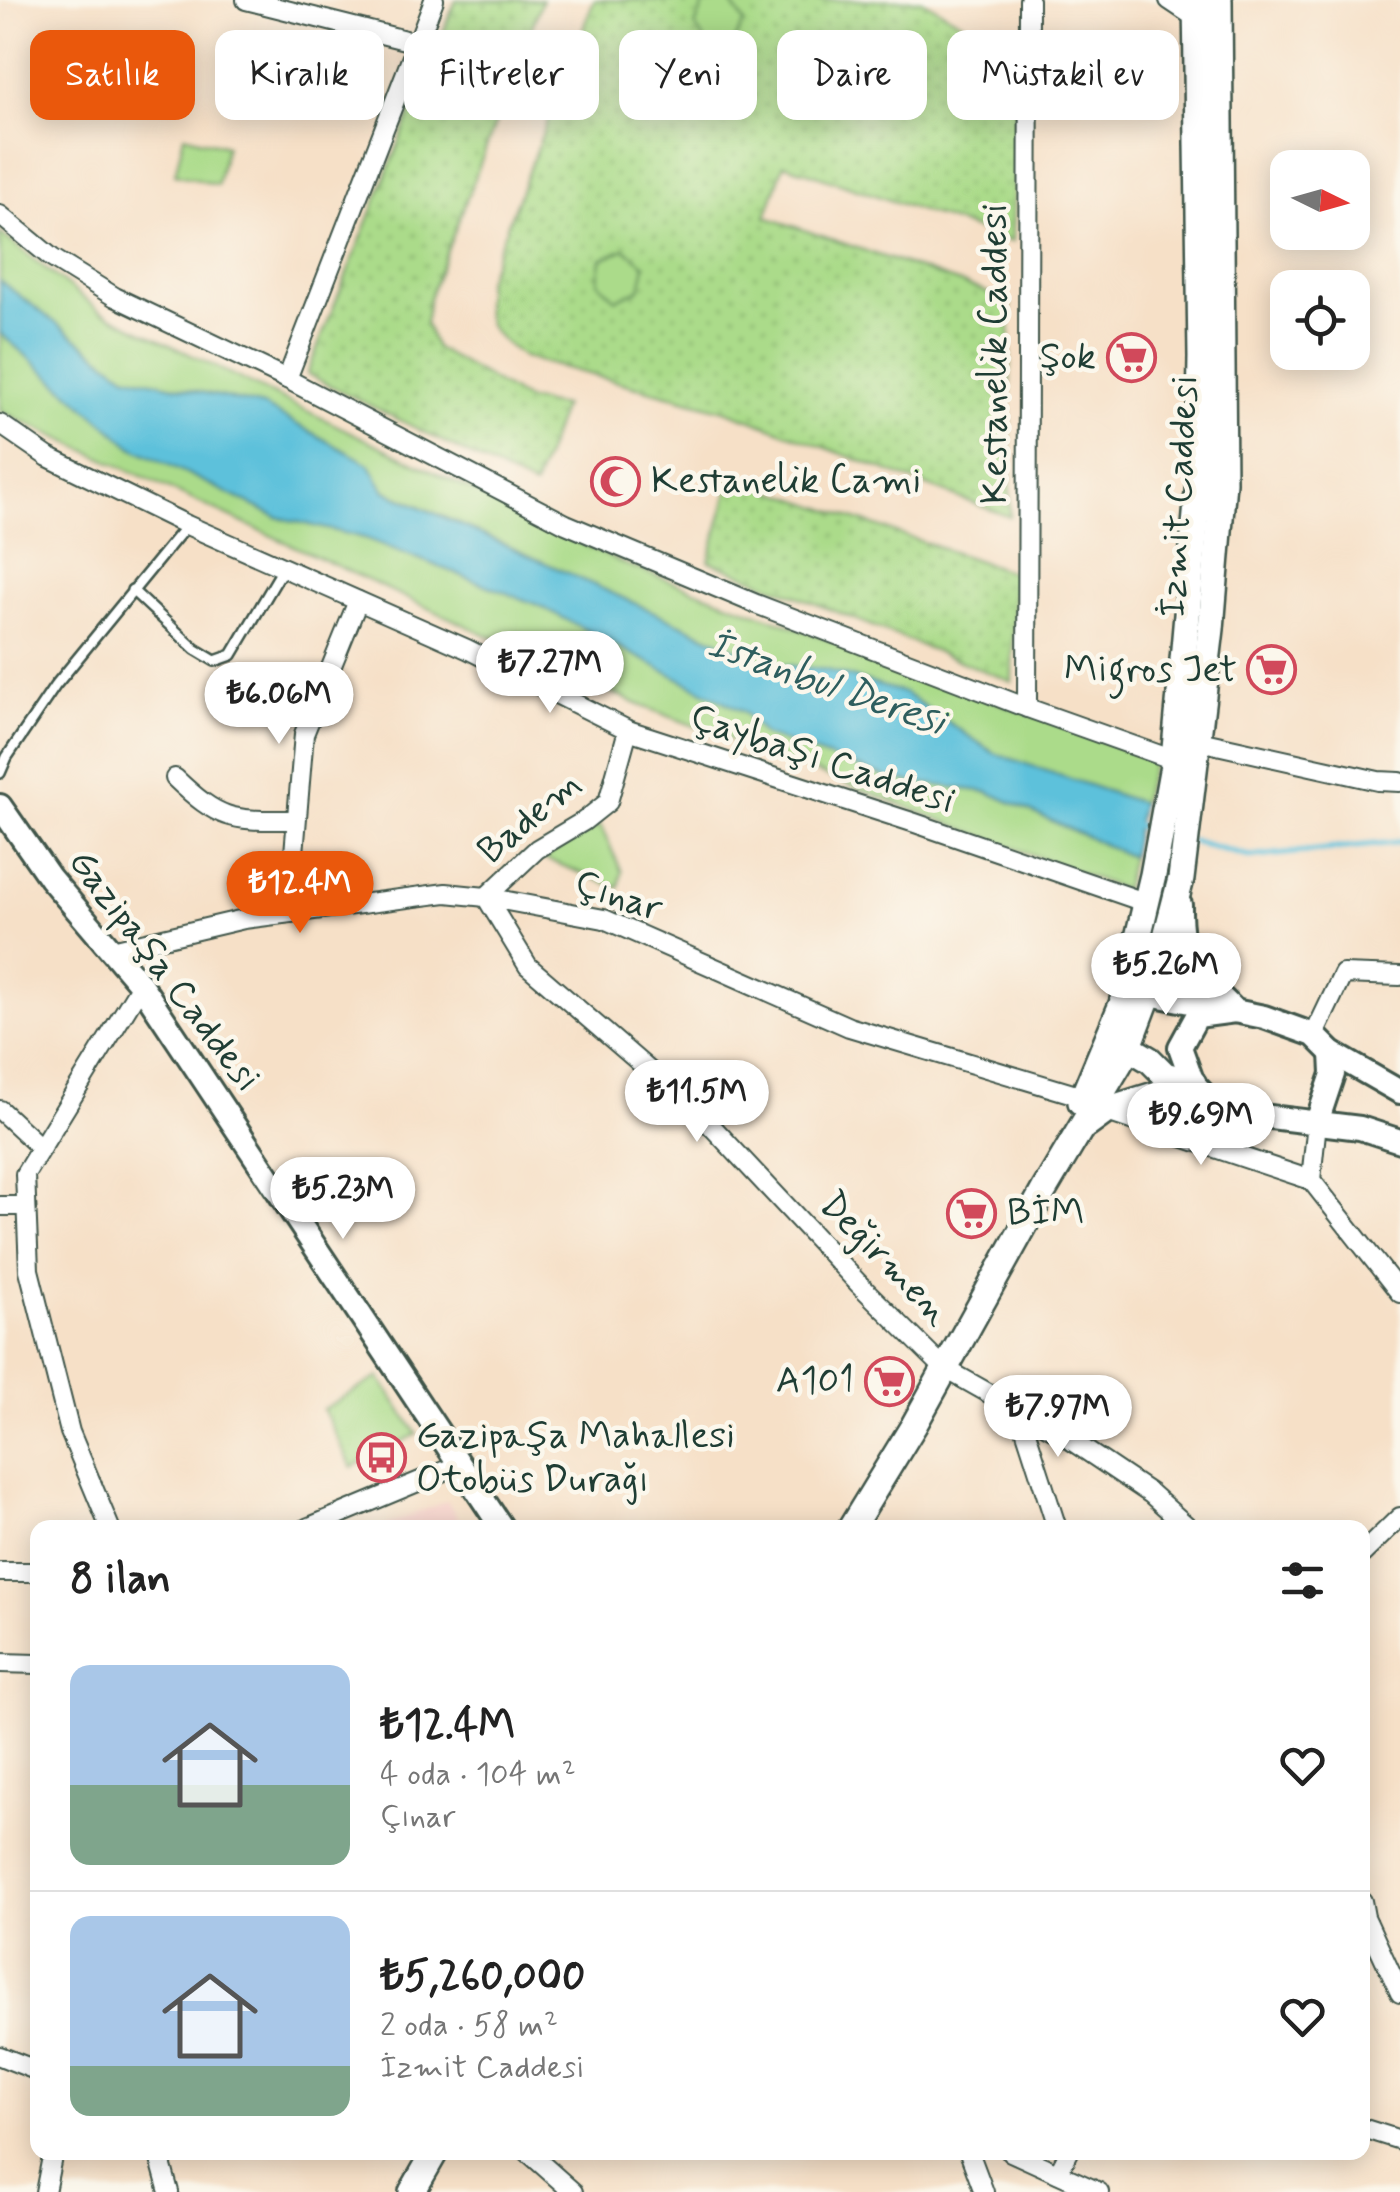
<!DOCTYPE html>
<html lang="tr">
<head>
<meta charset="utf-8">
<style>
	:root { --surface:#fff; --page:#f2f2f2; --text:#222; --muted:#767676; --line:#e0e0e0; --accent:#ea580c }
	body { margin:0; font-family:Mynerve,sans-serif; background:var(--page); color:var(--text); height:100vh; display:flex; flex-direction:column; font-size:38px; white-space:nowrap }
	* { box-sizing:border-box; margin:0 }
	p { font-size:32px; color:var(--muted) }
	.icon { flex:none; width:55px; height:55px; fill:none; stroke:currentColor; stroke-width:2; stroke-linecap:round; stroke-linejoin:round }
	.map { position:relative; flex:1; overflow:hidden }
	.sheet { position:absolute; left:30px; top:1520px; width:1340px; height:640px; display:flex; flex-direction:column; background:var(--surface); border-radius:20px; box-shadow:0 5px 25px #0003 }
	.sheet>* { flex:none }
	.hud { position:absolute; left:30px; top:30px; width:1340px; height:90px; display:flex; gap:20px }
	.needle { width:65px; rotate:95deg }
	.controls { position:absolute; left:1270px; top:150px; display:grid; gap:20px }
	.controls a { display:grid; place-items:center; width:100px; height:100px; border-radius:20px; background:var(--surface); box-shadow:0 5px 25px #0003; font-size:50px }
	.price { position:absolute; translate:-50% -85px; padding:0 22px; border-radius:35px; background:#fff; color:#222; font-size:32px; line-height:65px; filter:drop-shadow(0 2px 5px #0008) }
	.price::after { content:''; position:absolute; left:50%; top:60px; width:30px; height:22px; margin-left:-15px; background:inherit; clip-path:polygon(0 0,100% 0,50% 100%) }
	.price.current { background:var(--accent); color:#fff }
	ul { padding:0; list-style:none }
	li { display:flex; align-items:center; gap:30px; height:250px; padding:0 40px }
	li+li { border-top:2px solid var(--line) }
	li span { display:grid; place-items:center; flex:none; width:280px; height:200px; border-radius:20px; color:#555 }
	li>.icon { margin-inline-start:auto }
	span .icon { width:120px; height:120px; fill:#fffc; stroke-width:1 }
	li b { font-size:42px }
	h2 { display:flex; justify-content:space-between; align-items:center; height:120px; padding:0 40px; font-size:42px }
	.chip { padding:0 35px; border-radius:20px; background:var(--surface); box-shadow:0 5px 25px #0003; font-size:35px; line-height:90px }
	.chip.current { background:var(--accent); color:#fff }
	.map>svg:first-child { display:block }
	.built { fill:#f7d0c9 }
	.grass { fill:url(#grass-dots); stroke:#658c5f; stroke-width:2.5 }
	.park { fill:#abdb8a; stroke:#658c5f; stroke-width:2.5 }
	.water { fill:#5dc1db; stroke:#3e7f88; stroke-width:2.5 }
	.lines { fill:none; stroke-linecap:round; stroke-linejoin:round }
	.stream { stroke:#5dc1db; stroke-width:6 }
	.service-casing { stroke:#3f554a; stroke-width:14 }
	.minor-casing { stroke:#3f554a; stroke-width:22 }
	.tertiary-casing { stroke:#3f554a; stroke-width:28 }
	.secondary-casing { stroke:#3f554a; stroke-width:30 }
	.service { stroke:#fff; stroke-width:9 }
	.minor { stroke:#fff; stroke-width:18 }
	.tertiary { stroke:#fff; stroke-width:22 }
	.secondary { stroke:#fff; stroke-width:25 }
	.labels { text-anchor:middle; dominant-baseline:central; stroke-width:9; stroke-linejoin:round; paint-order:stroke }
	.street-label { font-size:38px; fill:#1f3d34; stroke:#fbf7ec }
	.poi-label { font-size:38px; fill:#1f3d34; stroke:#fbf7ec; text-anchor:end }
	.water-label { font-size:40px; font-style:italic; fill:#2e5e5e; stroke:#fbf7ec }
</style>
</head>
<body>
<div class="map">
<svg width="1400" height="2192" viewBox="0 0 1400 2192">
	<defs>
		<pattern id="grass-dots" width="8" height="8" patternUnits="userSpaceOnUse" patternTransform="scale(2.5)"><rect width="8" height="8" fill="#abdb8a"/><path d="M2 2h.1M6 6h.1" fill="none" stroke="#93bd78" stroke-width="1.8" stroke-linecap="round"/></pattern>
	</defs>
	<rect width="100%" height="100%" fill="#fbf7ec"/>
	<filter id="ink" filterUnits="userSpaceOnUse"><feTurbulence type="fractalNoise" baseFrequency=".01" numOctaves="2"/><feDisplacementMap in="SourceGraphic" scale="20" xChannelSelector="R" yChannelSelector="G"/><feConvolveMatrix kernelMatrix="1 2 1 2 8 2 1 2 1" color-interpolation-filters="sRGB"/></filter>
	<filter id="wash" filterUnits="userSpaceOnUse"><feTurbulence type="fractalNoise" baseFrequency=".0048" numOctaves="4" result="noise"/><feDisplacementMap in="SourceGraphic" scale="40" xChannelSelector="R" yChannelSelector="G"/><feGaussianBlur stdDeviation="2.25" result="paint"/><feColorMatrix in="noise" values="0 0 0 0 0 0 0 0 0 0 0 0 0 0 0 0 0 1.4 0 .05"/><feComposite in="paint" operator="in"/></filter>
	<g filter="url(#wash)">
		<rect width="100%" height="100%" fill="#f6e0c7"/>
		<path class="built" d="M447,1501L464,1527H381Z"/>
		<g class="grass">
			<path d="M456,0H542L429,298L425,323L436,348L527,400L563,406L534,487L307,374Z"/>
			<path d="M594,0H922L1017,53L1012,242L784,164L766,217L981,290L1010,304V517L725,410L523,357C488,330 482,326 486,281Z"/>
			<path d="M732,477L1014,573L1012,682L709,561Z"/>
		</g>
		<g class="park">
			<path d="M730,1L744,22L733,44L708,47L695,26L704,4Z"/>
			<path d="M184,135L226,146L217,185L175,174Z"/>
			<path d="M0,233L100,311L622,563L1154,760L1141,803L994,753L906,694L827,670L767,663L384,490L369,464L263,406L125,375L0,281Z"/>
			<path d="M625,249L645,265L640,289L616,299L598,282L601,259Z"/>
			<path d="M0,333L132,447L277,517L365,538L538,605L744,712L764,735L892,779L988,792L1131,857L1124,890L637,704L0,411Z"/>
			<path d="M600,825L622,872L619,888L543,858Z"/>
			<path d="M379,1377L417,1434L352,1467L323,1409Z"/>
		</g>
		<path class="water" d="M0,281L125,375L263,406L369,464L385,491L767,663L827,670L904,693L994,753L1141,803L1131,857L988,792L892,779L764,735L744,712L538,605L365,538L277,517L132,447L0,333Z"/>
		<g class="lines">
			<g class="stream">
				<path d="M1129,823L1155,831"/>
				<path d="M1192,841L1251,857L1400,842"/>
			</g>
		</g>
	</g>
	<g filter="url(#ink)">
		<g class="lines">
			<defs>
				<g id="service">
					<path d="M132,590L195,649L215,661L232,655L284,567"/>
					<path d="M0,773L7,757L55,686L187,525"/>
				</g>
				<g id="minor">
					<path d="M246,0L417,43"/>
					<path d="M1169,0L1196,18"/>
					<path d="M0,215L52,258L115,297L287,379L566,524L756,604L1022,706L1174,760"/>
					<path d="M287,379L434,0"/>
					<path d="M0,424L48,457L187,525L467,649L628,730L915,823L1147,903"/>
					<path d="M1027,708L1029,0"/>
					<path d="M1199,741L1378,781L1400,782"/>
					<path d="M175,778C222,823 233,820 296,820"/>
					<path d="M486,897L528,966L702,1116L859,1284L944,1368L1063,1435L1151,1494L1189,1528"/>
					<path d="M486,897L537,849L584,821L608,802L628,730"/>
					<path d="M289,913L304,734L358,601"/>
					<path d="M112,950L244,919L446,893L486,897L604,919L849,1027L1083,1097"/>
					<path d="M1314,1035L1343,974L1400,976"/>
					<path d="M0,1110L41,1148"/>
					<path d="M1104,1111L1311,1180"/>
					<path d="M1317,1122L1311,1180L1400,1293"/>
					<path d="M0,1206H24"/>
					<path d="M1019,1410L1057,1528"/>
					<path d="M110,1528L70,1432L29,1270L25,1174L141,985"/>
					<path d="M307,1528L461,1464"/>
					<path d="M1362,1554L1400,1517"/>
					<path d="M0,1572H38"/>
					<path d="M0,1663L38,1664"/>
					<path d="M1362,1901L1365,1917L1400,1993"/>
					<path d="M0,2056L38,2071"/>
					<path d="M1362,2128L1400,2140"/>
					<path d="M158,2152L169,2192"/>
					<path d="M528,2152L573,2192"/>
					<path d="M969,2152L984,2192"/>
					<path d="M1011,2152L1099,2192"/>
					<path d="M1058,2173L1069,2152"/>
					<path d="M45,2192L53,2152"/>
				</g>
				<g id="tertiary">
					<path d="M0,806L50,878L141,985L502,1528"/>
					<path d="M1180,905C1179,962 1197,973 1235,1011"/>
					<path d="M1133,1000L1150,994L1264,1017L1314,1035L1332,1053L1400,1092"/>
					<path d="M1235,1011L1197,1016L1180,1047L1193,1083L1210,1101L1254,1115L1360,1128L1400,1141"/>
					<path d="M1317,1122L1333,1074L1332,1053"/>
				</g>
				<g id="secondary">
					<path d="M1118,1041L1150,1060L1165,1075L1193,1083"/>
					<path d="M1081,1102L1122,1004L1153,875L1174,760L1199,481L1201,357L1196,0"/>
					<path d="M1087,1125L1109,1109L1193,1083"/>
					<path d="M851,1528L914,1425L1044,1190L1128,1049L1156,975L1181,879L1211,629L1223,482L1219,0"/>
					<path d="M412,2192L435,2152"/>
				</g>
			</defs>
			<use href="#service" class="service-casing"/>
			<use href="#minor" class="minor-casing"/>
			<use href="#tertiary" class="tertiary-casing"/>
			<use href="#secondary" class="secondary-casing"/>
			<use href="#service" class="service"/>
			<use href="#minor" class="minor"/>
			<use href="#tertiary" class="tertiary"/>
			<use href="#secondary" class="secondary"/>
		</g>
	</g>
	<defs>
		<symbol id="supermarket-ring" viewBox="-11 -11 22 22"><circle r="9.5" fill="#fbf7ec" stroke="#d1495b" stroke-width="1.5"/><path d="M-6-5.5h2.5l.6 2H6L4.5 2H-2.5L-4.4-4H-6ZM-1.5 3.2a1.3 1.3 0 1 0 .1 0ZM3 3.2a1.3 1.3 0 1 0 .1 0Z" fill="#d1495b"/></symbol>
		<symbol id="mosque-ring" viewBox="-11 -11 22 22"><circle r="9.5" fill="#fbf7ec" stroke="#d1495b" stroke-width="1.5"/><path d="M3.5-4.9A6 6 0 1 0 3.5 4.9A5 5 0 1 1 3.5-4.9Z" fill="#d1495b"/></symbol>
		<symbol id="bus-ring" viewBox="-11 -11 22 22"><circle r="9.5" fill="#fbf7ec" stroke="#d1495b" stroke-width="1.5"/><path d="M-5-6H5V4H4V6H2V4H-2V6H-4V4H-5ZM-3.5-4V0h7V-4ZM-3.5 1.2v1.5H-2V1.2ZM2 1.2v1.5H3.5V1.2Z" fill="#d1495b"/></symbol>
	</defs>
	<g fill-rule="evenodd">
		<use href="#supermarket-ring" x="1104" y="330" width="55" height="55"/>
		<use href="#mosque-ring" x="588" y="454" width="55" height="55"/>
		<use href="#supermarket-ring" x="1244" y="642" width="55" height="55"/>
		<use href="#supermarket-ring" x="944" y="1186" width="55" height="55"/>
		<use href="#supermarket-ring" x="862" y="1354" width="55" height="55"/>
		<use href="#bus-ring" x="354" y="1430" width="55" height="55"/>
	</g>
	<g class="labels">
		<g class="street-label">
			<text transform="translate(995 354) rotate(-90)">Kestanelik Caddesi</text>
			<text transform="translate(1180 496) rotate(-87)">İzmit Caddesi</text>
			<text transform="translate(822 760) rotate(18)">Çaybaşı Caddesi</text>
			<text transform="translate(530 818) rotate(-40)">Badem</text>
			<text transform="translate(618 897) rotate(18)">Çınar</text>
			<text transform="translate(164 971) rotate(53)">Gazipaşa Caddesi</text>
			<text transform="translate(884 1259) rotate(46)">Değirmen</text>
		</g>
		<g class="poi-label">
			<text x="1096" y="357">Şok</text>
			<text x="651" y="481" text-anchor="start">Kestanelik Cami</text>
			<text x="1237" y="670">Migros Jet</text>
			<text x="1007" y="1213" text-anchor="start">BİM</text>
			<text x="854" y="1381">A101</text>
			<text x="416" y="1436" text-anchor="start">Gazipaşa Mahallesi<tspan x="416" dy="44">Otobüs Durağı</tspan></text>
		</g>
		<g class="water-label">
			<text transform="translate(826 684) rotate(19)">İstanbul Deresi</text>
		</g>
	</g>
</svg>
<div class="controls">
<a><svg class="needle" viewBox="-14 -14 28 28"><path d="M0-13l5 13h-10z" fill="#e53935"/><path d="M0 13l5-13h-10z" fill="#767676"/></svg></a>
<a><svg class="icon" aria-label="locate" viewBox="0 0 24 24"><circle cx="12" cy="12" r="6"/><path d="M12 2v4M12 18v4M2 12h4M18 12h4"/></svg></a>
</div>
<b class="price" style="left:550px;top:716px">₺7.27M</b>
<b class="price" style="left:279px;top:747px">₺6.06M</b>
<b class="price current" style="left:300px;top:936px">₺12.4M</b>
<b class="price" style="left:1166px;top:1018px">₺5.26M</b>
<b class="price" style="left:697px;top:1145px">₺11.5M</b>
<b class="price" style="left:1201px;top:1168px">₺9.69M</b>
<b class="price" style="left:343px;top:1242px">₺5.23M</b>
<b class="price" style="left:1058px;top:1460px">₺7.97M</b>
<div class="hud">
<a class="chip current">Satılık</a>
<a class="chip">Kiralık</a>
<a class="chip">Filtreler</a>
<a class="chip">Yeni</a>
<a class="chip">Daire</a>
<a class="chip">Müstakil ev</a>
</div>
<section class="sheet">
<h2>8 ilan<svg class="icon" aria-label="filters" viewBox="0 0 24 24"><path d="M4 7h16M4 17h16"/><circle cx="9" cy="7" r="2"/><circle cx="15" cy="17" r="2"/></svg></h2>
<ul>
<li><span style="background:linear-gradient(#a9c7e8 60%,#7fa58c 0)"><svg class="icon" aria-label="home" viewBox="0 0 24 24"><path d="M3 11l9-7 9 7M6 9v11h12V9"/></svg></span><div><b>₺12.4M</b><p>4 oda · 104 m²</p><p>Çınar</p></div><svg class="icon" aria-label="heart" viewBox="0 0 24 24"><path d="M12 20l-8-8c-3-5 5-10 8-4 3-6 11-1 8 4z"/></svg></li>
<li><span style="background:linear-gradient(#a9c7e8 75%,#7fa58c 0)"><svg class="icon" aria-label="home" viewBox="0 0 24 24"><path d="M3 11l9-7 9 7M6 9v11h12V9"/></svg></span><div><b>₺5,260,000</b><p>2 oda · 58 m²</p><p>İzmit Caddesi</p></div><svg class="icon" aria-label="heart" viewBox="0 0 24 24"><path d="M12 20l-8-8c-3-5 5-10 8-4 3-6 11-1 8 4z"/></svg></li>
</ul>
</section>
</div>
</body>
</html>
